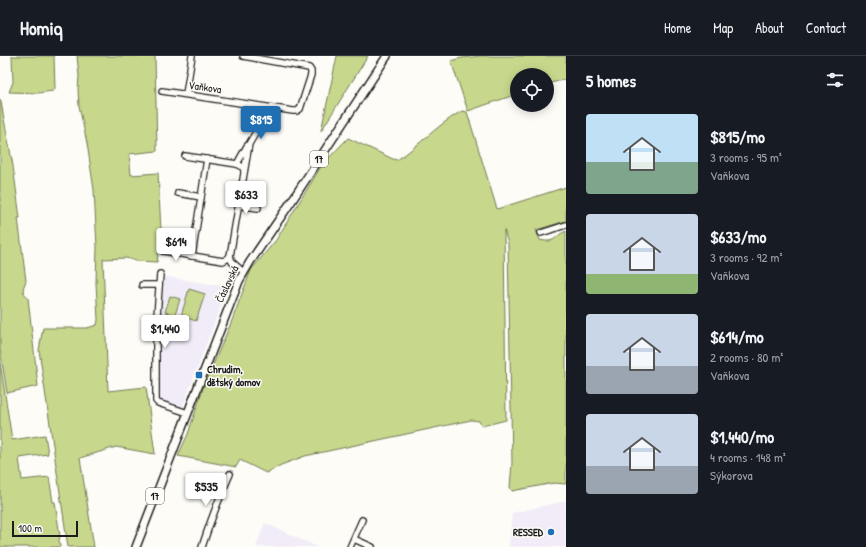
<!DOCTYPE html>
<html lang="en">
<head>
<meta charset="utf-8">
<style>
	:root { --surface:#171b24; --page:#242831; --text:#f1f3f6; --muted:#9ea1a6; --line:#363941; --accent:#1f6fb2 }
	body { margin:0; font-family:"Patrick Hand",sans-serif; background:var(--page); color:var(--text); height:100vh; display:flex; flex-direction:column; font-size:15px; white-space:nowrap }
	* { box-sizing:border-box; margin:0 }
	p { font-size:13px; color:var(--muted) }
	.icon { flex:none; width:22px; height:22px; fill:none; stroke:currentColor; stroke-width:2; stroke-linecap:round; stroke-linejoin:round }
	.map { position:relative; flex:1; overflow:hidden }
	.drawer { display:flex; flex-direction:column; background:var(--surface); width:300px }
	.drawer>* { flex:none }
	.tools { position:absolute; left:510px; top:12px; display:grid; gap:8px }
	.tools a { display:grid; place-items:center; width:44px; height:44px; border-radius:50%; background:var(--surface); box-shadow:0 2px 10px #0003; font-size:20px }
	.scale { position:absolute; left:12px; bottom:10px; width:66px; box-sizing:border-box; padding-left:4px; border:2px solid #1c1c1c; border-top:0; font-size:11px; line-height:14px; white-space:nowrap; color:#1c1c1c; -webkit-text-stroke:3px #fdfcf7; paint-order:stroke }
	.price { position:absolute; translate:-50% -34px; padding:0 9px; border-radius:4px; background:#fff; color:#222; font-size:13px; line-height:26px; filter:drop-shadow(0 1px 2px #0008) }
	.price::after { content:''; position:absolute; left:50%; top:24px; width:12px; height:9px; margin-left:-6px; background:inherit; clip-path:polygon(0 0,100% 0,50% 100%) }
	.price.current { background:var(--accent); color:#fff }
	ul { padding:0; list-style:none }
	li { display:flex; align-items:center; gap:12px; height:100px; padding:0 20px }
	li span { display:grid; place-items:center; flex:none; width:112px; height:80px; border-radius:4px; color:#555 }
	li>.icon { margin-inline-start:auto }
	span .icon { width:48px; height:48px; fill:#fffc; stroke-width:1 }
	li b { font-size:17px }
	h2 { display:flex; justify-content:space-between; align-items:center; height:48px; padding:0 20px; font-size:17px }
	header { display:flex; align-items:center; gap:24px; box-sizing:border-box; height:56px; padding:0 20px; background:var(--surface); border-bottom:1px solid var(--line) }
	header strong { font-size:19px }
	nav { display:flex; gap:22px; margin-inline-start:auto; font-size:14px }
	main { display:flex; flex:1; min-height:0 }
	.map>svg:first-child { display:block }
	.built { fill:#f1ecf8 }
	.green { fill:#c7d88d; stroke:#727a54 }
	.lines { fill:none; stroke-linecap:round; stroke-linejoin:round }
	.minor-casing { stroke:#1c1c1c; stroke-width:8 }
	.major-casing { stroke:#1c1c1c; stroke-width:10 }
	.minor { stroke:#fdfcf7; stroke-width:5.5 }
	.major { stroke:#fdfcf7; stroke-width:7 }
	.poi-dot { fill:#1f6fb2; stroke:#fdfcf7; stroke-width:1.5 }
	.labels { text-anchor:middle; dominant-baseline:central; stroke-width:3; stroke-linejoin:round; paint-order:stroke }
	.shield { fill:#fdfcf7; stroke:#605f5e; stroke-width:1 }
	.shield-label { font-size:10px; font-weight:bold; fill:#1c1c1c }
	.street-label { font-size:11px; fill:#1c1c1c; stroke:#fdfcf7 }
	.poi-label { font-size:11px; font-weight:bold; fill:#1c1c1c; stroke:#fdfcf7; text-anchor:start }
</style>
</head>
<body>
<header>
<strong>Homiq</strong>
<nav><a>Home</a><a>Map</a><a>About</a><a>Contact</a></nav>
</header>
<main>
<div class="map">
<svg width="566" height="491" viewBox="0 0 566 491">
	<rect width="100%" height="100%" fill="#fdfcf7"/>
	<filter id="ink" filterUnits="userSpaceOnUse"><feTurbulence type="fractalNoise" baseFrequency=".025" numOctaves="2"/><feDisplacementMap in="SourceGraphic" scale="8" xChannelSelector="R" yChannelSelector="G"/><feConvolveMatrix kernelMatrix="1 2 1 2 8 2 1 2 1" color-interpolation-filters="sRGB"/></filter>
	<g filter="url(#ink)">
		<g class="built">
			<path d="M161,220L228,231L182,352L159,343L158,274Z"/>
			<path d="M566,445V491H509L512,457Z"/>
			<path d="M265,467L317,491H256Z"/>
		</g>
		<g class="green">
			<path d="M12,0H54L55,33L53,35L38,37L9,36L13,26Z"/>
			<path d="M77,0H155L157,95L129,98L131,119L158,117L161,175L157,206L136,205L126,202L103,203L108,335L146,331L155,398L116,391L80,402L94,491H68L39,294L43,272H87L97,269L98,264L96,227L97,191L94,134L87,87L79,50L78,34L79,20Z"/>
			<path d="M337,0H368L321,75Z"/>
			<path d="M482,0H566V23L547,28V19H517V38L468,55L451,5L461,2Z"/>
			<path d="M0,43L1,45L3,58L13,110L20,162H18L26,225C22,234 22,235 28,242L38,330L7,337L0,293Z"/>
			<path d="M462,55L467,56L497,153L566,131V165L536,174L540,184C556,188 554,180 566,175V428L554,427L512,435L510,431L512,407L508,187L504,174L506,364L482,370L479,365L471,364L305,400L281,409L266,417L240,404L236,411L178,400L188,378L203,332L231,267L251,214L276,184L322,109L348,82L393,103L397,104C420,89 438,68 462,55Z"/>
			<path d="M189,233L205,238L196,265L181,260Z"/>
			<path d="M170,240L180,243L175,259L165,256Z"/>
			<path d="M0,306L12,384L45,379L48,398L19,402L22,424L49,421L53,446H55L60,481L59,484L60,491H0Z"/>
		</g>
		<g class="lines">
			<defs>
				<g id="minor">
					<path d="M162,35L293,55H297L300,53L311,19V15L309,12L243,0"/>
					<path d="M186,38L192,0"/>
					<path d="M185,100L237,108L243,111L244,115"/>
					<path d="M237,108L247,90"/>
					<path d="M178,137L201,141"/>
					<path d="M238,149L258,152"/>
					<path d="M541,177L566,169"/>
					<path d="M163,195L223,205L227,203L230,200"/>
					<path d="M192,200L207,103"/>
					<path d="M240,213L232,206L230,200L249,88L266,59L269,52"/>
					<path d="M160,218L156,274V345L158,347L188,357"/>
					<path d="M142,229H159"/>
					<path d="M354,483L372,491"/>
					<path d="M202,491C210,466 219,442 230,418"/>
					<path d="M350,491L362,464"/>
				</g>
				<path id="major" d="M136,491L239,225L250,206L291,146L387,0"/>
			</defs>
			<use href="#minor" class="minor-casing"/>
			<use href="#major" class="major-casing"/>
			<use href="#minor" class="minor"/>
			<use href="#major" class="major"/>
		</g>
	</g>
	<g class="poi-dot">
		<rect x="195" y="315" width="8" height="8" rx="2"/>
		<circle cx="551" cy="476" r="4"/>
	</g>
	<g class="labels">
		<g class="shield">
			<rect x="310" y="95" width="18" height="16" rx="3"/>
			<rect x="146" y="432" width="18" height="16" rx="3"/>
		</g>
		<g class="shield-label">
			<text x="319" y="103">17</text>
			<text x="155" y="440">17</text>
		</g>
		<g class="street-label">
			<text transform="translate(205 31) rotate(8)">Vaňkova</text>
			<text transform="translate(227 228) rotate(-65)">Čáslavská</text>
		</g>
		<g class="poi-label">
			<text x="207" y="313">Chrudim,<tspan x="207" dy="13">dětský domov</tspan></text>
			<text x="543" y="476" text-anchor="end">RESSED</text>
		</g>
	</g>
</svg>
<div class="tools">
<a><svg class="icon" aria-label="locate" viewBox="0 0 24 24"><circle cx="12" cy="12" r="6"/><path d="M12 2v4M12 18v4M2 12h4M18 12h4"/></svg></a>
</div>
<div class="scale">100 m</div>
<b class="price current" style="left:261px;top:84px">$815</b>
<b class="price" style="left:246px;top:159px">$633</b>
<b class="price" style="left:176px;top:206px">$614</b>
<b class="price" style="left:165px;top:293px">$1,440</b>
<b class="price" style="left:206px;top:451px">$535</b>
</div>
<section class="drawer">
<h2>5 homes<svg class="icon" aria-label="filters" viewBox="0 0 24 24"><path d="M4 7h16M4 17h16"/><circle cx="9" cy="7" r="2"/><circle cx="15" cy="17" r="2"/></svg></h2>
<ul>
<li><span style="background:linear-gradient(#bfe0f5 60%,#7fa58c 0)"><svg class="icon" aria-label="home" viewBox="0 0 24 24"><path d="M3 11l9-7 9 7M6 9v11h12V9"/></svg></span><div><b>$815/mo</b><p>3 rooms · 95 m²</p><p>Vaňkova</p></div></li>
<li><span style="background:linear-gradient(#c9d6e8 75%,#8fb573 0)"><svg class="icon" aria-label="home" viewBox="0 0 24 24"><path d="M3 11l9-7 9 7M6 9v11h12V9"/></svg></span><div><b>$633/mo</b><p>3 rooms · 92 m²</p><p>Vaňkova</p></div></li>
<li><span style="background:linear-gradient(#c9d6e8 65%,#9aa5b1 0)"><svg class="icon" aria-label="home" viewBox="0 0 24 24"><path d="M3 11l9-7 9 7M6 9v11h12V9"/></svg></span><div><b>$614/mo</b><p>2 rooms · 80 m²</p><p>Vaňkova</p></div></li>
<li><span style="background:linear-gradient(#c9d6e8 65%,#9aa5b1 0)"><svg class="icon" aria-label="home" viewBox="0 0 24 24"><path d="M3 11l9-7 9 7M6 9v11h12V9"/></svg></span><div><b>$1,440/mo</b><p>4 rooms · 148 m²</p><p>Sýkorova</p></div></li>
</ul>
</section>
</main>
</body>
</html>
